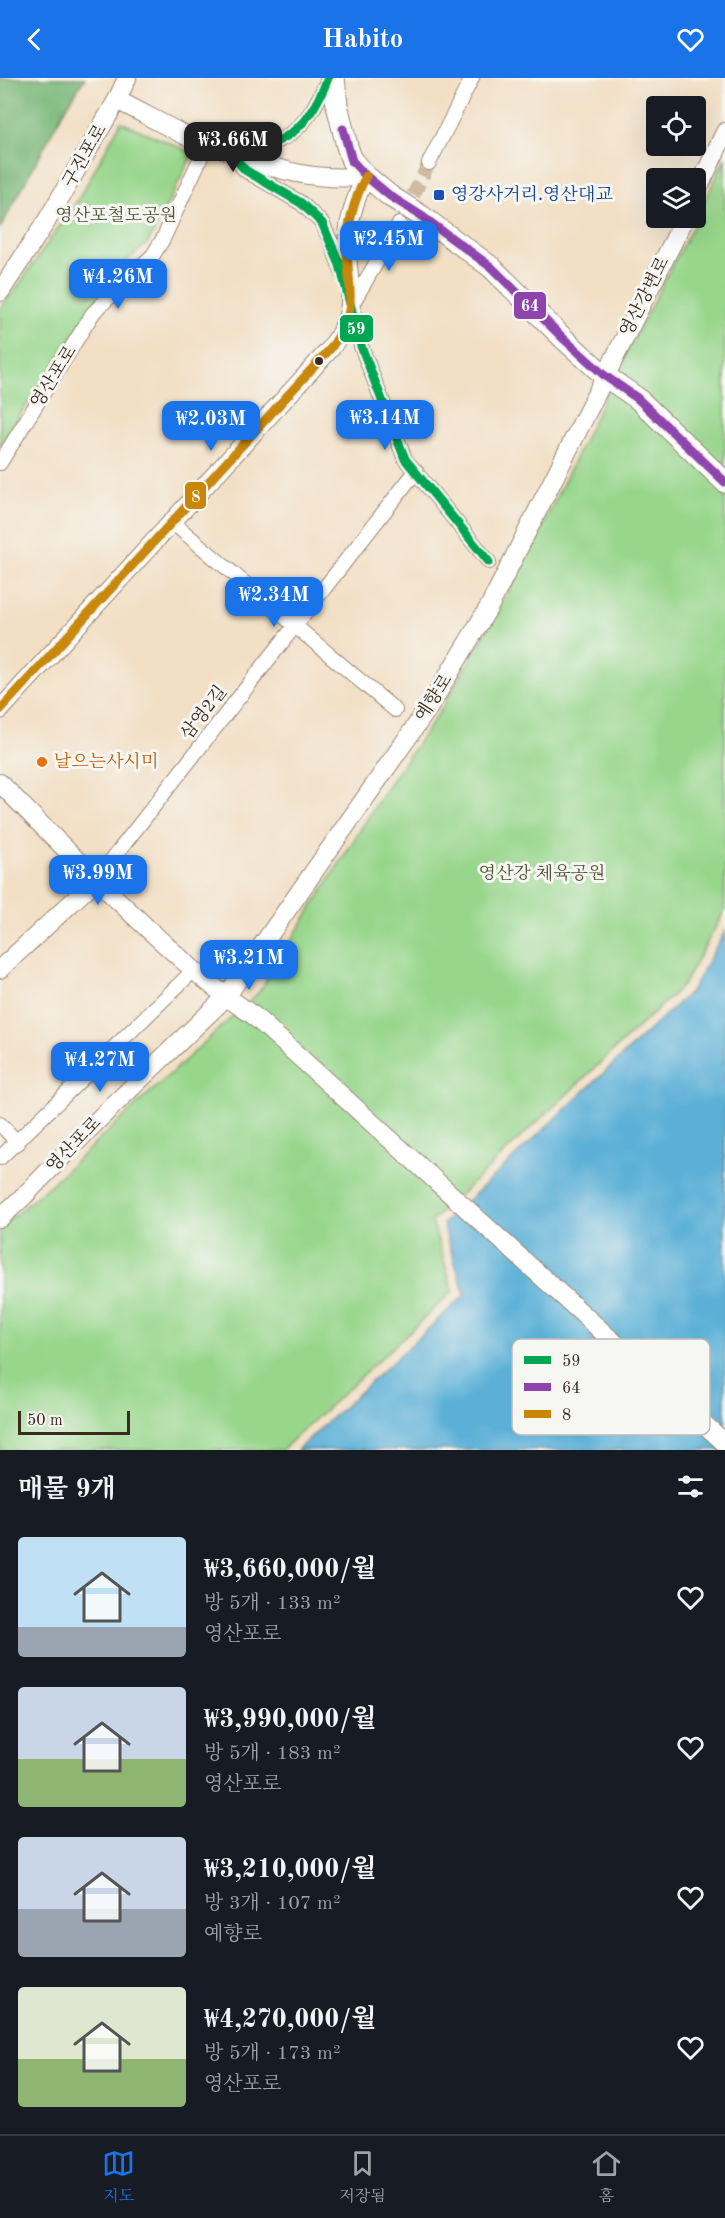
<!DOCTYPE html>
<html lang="ko">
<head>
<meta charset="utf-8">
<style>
	:root { --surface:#171b24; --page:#20242c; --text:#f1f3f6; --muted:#9ea1a6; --line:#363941; --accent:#1a73e8 }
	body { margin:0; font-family:"Old Standard TT","Noto Serif KR",serif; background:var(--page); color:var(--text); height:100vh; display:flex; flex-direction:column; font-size:22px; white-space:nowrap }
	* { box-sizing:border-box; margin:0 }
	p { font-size:20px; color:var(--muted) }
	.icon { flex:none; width:33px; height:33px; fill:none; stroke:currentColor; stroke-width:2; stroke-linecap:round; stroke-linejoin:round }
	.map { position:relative; height:1372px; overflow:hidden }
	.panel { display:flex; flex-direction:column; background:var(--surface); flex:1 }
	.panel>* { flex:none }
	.controls { position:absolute; left:646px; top:18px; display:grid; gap:12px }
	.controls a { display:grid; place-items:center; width:60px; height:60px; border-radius:6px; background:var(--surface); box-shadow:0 6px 24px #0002; font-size:30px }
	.scale { position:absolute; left:18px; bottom:15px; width:112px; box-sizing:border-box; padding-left:6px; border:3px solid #3b2a1e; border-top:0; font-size:16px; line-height:21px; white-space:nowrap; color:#3b2a1e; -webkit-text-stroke:4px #f6f6f2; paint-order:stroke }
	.price { position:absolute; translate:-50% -51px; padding:0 14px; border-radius:12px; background:var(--accent); color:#fff; font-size:20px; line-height:39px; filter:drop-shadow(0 2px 3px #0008) }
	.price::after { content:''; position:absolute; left:50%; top:36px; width:18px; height:14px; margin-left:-9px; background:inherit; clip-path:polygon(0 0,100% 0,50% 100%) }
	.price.active { background:#222; color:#fff }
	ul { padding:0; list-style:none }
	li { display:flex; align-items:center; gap:18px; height:150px; padding:0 18px }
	li span { display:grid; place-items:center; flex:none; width:168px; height:120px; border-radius:6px; color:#555 }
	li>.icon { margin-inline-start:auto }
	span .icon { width:72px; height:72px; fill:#fffc; stroke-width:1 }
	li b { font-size:26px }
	h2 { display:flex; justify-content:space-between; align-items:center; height:72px; padding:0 18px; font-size:26px }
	header { display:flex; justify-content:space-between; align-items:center; height:78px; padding:0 18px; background:var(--accent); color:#fff; font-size:27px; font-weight:700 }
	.tabs { display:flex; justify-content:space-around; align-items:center; height:84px; border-top:2px solid var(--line); background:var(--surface); font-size:16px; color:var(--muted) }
	.tabs a { display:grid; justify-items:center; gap:3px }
	.tabs .active { color:var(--accent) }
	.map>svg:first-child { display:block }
	.green { fill:#97d68b; stroke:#698054; stroke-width:1.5 }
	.forest { fill:#79b777; stroke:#5a704a; stroke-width:1.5 }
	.water { fill:#5bb0d7; stroke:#4b6d7a; stroke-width:1.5 }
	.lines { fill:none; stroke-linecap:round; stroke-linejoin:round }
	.street-tunnel { stroke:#cdbba3; stroke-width:14; stroke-dasharray:14 7; stroke-linecap:butt }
	.street-casing { stroke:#968471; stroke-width:16 }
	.secondary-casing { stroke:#968471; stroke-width:20 }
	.primary-casing { stroke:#968471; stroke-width:23 }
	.street { stroke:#fff; stroke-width:14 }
	.secondary { stroke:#fff; stroke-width:18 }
	.primary { stroke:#fff; stroke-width:21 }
	.bus-1-casing { stroke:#f6f6f2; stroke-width:14 }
	.bus-2-casing { stroke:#f6f6f2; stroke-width:14 }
	.bus-3-casing { stroke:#f6f6f2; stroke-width:14 }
	.bus-1 { stroke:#00a651; stroke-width:9 }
	.bus-2 { stroke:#8e44ad; stroke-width:9 }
	.bus-3 { stroke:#c88708; stroke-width:9 }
	.transit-dot { fill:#1a4fb4; stroke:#f6f6f2; stroke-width:2 }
	.bus-dot { fill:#3b2a1e; stroke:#f6f6f2; stroke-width:2 }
	.food-dot { fill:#e8710a; stroke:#f6f6f2; stroke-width:2 }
	.labels { text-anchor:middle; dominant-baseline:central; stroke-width:6; stroke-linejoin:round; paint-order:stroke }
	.street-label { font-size:18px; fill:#3b2a1e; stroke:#f6f6f2 }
	.transit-label { font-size:18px; fill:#164399; stroke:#f6f6f2; text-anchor:start }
	.park-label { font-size:18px; fill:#525539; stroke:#f6f6f2 }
	.food-label { font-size:18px; fill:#c56008; stroke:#f6f6f2; text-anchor:start }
	.key { fill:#f6f6f2; stroke:#beb9b2; stroke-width:1.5 }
	.key-label { font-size:16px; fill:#3b2a1e }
	.line-badge { stroke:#f6f6f2; stroke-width:2 }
	.badge-label { font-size:16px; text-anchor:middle; font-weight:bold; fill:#fff }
</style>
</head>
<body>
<header><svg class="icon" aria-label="back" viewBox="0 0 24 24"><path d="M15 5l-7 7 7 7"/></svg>Habito<svg class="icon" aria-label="heart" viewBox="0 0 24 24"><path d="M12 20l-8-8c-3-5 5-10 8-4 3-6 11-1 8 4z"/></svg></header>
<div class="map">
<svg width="725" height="1372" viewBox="0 0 725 1372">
	<rect width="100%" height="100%" fill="#f6f6f2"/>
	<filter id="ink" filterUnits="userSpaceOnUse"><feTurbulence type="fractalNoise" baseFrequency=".0167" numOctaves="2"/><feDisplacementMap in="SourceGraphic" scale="12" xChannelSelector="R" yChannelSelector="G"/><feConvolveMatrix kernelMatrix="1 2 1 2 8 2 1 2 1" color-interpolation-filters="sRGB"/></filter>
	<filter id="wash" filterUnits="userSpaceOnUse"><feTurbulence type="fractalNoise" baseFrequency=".008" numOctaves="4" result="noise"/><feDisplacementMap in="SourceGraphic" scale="24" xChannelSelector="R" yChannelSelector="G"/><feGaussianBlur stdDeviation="1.35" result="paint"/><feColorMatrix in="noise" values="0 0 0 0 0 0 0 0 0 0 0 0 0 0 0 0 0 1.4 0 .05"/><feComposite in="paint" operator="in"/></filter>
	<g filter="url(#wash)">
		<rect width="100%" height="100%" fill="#f2dfc4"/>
		<g class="green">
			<path d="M121,44L193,75L148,165L120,188L0,367V230L18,208L79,120Z"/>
			<path d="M725,80V832L683,907L432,1143L453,1213L282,1372H0V1150L51,1106L259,914L389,706L438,636L498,534L532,470L620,287L693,148Z"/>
		</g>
		<path class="forest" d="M0,0H85L62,36L0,151Z"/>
		<path class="water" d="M725,853V1372H297L465,1217L443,1146L691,913Z"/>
	</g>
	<g filter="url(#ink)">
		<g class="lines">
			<path class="street-tunnel" d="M404,136L429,85"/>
			<defs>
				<g id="street">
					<path d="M328,0C318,25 305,50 280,62C265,69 244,70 229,73L245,92L301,125L322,145L331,164L344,199"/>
					<path d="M429,85L472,0"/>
					<path d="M352,226L361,268L405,381L489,484"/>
					<path d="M352,226L399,146"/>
					<path d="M0,385L93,235L153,177L163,161L207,66"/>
					<path d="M172,444L395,632"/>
					<path d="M96,802L416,393"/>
					<path d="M0,1046L18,1065"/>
					<path d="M0,1080L194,892"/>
				</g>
				<g id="secondary">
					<path d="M117,22C143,35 169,50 195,62C207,67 219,69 231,74C274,92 318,104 366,98"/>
					<path d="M696,115L725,54"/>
					<path d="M0,214L46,144L117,22L127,0"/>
					<path d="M0,632L331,270C359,230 349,218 347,173C347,146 354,122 366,98"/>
					<path d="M0,705C48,754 97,803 147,850C181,881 214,912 253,937L725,1365"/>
					<path d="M0,891L96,802"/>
					<path d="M0,1140L23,1119L100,1040L226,919L429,629L489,529L685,140"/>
				</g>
				<path id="primary" d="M334,0L337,27L347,68L352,83L366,98L390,118L420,137L491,189L564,261L605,298L637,320L725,404"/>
			</defs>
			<use href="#street" class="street-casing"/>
			<use href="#secondary" class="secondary-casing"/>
			<use href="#primary" class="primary-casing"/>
			<use href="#street" class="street"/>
			<use href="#secondary" class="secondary"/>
			<use href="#primary" class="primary"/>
			<defs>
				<path id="bus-1" d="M328,0C318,25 305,50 280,62C265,69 244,70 229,73L245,92L301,125L322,145L340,187L361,268L405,381L489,484"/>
				<path id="bus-2" d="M343,51L352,83L366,98L390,118L420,137L491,189L564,261L605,298L637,320L725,404"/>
				<path id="bus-3" d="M0,632L331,270C359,230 349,218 347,173C347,146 354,122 366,98"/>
			</defs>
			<use href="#bus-1" class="bus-1-casing"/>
			<use href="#bus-2" class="bus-2-casing"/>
			<use href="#bus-3" class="bus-3-casing"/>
			<use href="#bus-1" class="bus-1"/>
			<use href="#bus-2" class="bus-2"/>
			<use href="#bus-3" class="bus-3"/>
		</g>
	</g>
	<rect class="transit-dot" x="433" y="111" width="12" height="12" rx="3"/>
	<circle class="bus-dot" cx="319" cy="283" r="5"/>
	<circle class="food-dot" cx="42" cy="684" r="6"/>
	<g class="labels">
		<g class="street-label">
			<text transform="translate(85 78) rotate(-60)">구진포로</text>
			<text transform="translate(645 219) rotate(-63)">영산강변로</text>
			<text transform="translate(54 299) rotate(-58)">영산포로</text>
			<text transform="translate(434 620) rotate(-57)">예향로</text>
			<text transform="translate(204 635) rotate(-52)">삼영2길</text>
			<text transform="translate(74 1067) rotate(-46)">영산포로</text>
		</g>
		<g class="transit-label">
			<text x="451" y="117">영강사거리.영산대교</text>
		</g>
		<g class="park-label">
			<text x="116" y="138">영산포철도공원</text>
			<text x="542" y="796">영산강 체육공원</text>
		</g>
		<g class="food-label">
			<text x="54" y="684">날으는사시미</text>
		</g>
	</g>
	<rect x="512" y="1261" width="198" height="96" rx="9" class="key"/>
	<rect x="524" y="1278" width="27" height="8" fill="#00a651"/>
	<rect x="524" y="1305" width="27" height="8" fill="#8e44ad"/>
	<rect x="524" y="1332" width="27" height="8" fill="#c88708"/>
	<g class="key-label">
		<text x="562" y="1288">59</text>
		<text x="562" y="1315">64</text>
		<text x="562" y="1342">8</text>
	</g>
	<g class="line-badge">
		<rect x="513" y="213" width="34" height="29" rx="6" fill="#8e44ad"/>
		<rect x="339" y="236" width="35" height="29" rx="6" fill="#00a651"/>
		<rect x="184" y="403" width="23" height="29" rx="6" fill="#c88708"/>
	</g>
	<g class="badge-label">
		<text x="530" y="233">64</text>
		<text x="356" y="256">59</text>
		<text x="196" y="424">8</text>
	</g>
</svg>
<div class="controls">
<a><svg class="icon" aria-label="locate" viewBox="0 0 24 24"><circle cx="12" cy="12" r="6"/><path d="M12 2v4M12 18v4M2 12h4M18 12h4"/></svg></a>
<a><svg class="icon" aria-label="layers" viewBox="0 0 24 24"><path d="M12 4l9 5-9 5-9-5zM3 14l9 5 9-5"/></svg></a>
</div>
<div class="scale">50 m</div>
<b class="price active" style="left:233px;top:95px">₩3.66M</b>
<b class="price" style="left:389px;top:194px">₩2.45M</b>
<b class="price" style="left:118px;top:232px">₩4.26M</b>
<b class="price" style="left:385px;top:373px">₩3.14M</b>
<b class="price" style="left:211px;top:374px">₩2.03M</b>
<b class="price" style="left:274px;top:550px">₩2.34M</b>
<b class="price" style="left:98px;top:828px">₩3.99M</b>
<b class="price" style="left:249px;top:913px">₩3.21M</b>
<b class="price" style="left:100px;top:1015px">₩4.27M</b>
</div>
<section class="panel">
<h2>매물 9개<svg class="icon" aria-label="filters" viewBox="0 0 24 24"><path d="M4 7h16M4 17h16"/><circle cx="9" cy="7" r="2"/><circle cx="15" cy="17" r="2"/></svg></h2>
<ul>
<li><span style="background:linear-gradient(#bfe0f5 75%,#9aa5b1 0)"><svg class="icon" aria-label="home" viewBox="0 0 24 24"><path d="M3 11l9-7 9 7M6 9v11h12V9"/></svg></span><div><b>₩3,660,000/월</b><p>방 5개 · 133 m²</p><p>영산포로</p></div><svg class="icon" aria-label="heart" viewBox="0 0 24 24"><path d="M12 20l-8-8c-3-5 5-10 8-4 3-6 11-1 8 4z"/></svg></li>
<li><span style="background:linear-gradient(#c9d6e8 60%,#8fb573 0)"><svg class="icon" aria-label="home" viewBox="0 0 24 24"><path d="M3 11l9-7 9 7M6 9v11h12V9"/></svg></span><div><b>₩3,990,000/월</b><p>방 5개 · 183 m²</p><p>영산포로</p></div><svg class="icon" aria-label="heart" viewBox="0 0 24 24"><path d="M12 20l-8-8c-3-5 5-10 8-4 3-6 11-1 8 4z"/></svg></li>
<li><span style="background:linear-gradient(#c9d6e8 60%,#9aa5b1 0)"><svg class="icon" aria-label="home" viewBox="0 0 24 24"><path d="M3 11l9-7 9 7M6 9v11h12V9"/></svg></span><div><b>₩3,210,000/월</b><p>방 3개 · 107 m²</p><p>예향로</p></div><svg class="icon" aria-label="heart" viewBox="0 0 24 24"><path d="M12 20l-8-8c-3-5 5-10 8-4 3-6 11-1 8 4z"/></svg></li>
<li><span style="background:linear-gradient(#dfe7d0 60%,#8fb573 0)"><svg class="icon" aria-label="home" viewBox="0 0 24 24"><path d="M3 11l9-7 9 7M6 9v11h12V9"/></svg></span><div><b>₩4,270,000/월</b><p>방 5개 · 173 m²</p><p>영산포로</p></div><svg class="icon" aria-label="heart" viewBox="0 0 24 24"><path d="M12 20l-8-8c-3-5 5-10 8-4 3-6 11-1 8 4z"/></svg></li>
</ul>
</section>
<nav class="tabs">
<a class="active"><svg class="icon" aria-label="map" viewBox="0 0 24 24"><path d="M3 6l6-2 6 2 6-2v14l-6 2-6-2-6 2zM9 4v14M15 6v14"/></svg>지도</a>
<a><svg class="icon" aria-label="saved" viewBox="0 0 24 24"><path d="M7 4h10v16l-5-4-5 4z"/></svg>저장됨</a>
<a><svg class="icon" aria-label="home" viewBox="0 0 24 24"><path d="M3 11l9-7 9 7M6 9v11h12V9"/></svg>홈</a>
</nav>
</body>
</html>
